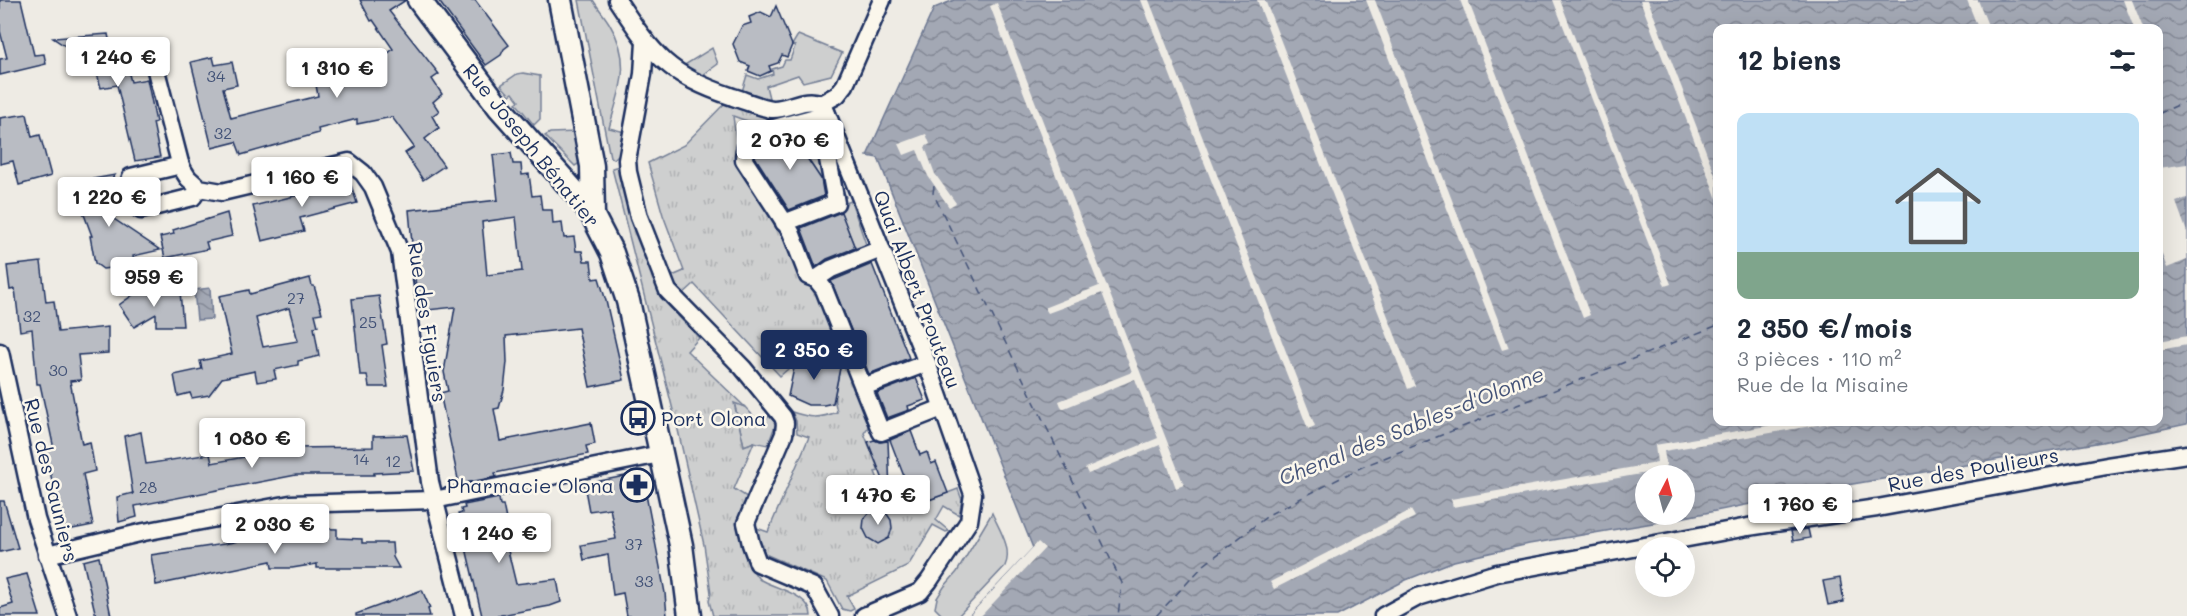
<!DOCTYPE html>
<html lang="fr">
<head>
<meta charset="utf-8">
<style>
	:root { --surface:#fff; --page:#f6f6f7; --text:#1f2937; --muted:#747a83; --line:#e0e1e3; --accent:#1b2f5e }
	body { margin:0; font-family:Mali,sans-serif; background:var(--page); color:var(--text); height:100vh; display:flex; flex-direction:column; font-size:22px; white-space:nowrap }
	* { box-sizing:border-box; margin:0 }
	p { font-size:20px; color:var(--muted) }
	.icon { flex:none; width:33px; height:33px; fill:none; stroke:currentColor; stroke-width:2; stroke-linecap:round; stroke-linejoin:round }
	.map { position:relative; flex:1; overflow:hidden }
	.panel { position:absolute; left:1713px; top:24px; width:450px; height:402px; display:flex; flex-direction:column; background:var(--surface); border-radius:12px; box-shadow:0 6px 24px #0002 }
	.panel>* { flex:none }
	.needle { width:39px; rotate:6deg }
	.controls { position:absolute; left:1635px; top:465px; display:grid; gap:12px }
	.controls a { display:grid; place-items:center; width:60px; height:60px; border-radius:50%; background:var(--surface); box-shadow:0 6px 24px #0002; font-size:30px }
	.price { position:absolute; translate:-50% -51px; padding:0 14px; border-radius:6px; background:#fff; color:#222; font-size:20px; line-height:39px; filter:drop-shadow(0 2px 3px #0008) }
	.price::after { content:''; position:absolute; left:50%; top:36px; width:18px; height:14px; margin-left:-9px; background:inherit; clip-path:polygon(0 0,100% 0,50% 100%) }
	.price.active { background:var(--accent); color:#fff }
	ul { padding:0; list-style:none }
	li { display:grid; align-content:center; gap:12px; height:318px; padding:0 24px }
	li+li { border-top:2px solid var(--line) }
	li span { display:grid; place-items:center; height:186px; border-radius:12px; color:#555 }
	li>.icon { margin-inline-start:auto }
	span .icon { width:108px; height:108px; fill:#fffc; stroke-width:1 }
	li b { font-size:26px }
	h2 { display:flex; justify-content:space-between; align-items:center; height:72px; padding:0 24px; font-size:26px }
	.map>svg:first-child { display:block }
	.green { fill:#cecfcf; stroke:#747f96; stroke-width:1.5 }
	.park { fill:url(#park-tufts); stroke:#747f96; stroke-width:1.5 }
	.water { fill:url(#water-waves); stroke:#6d7892; stroke-width:1.5; fill-rule:evenodd }
	.pier { fill:#eeebe4 }
	.lines { fill:none; stroke-linecap:round; stroke-linejoin:round }
	.ferry { stroke:#445378; stroke-width:1.5; stroke-dasharray:8 6; stroke-linecap:butt }
	.building { fill:#b9bcc3; stroke:#1b2f5e; stroke-width:1.5; fill-rule:evenodd }
	.street-casing { stroke:#1b2f5e; stroke-width:21 }
	.secondary-casing { stroke:#1b2f5e; stroke-width:27 }
	.street { stroke:#fbf7ec; stroke-width:16 }
	.secondary { stroke:#fbf7ec; stroke-width:22 }
	.labels { text-anchor:middle; dominant-baseline:central; stroke-width:5; stroke-linejoin:round; paint-order:stroke }
	.number-label { font-size:16px; fill:#425277 }
	.street-label { font-size:20px; fill:#1b2f5e; stroke:#fbf7ec }
	.poi-label { font-size:20px; fill:#1b2f5e; stroke:#fbf7ec; text-anchor:start }
	.water-label { font-size:21px; font-style:italic; fill:#445378; stroke:#fbf7ec }
</style>
</head>
<body>
<div class="map">
<svg width="2187" height="616" viewBox="0 0 2187 616">
	<defs>
		<pattern id="park-tufts" width="24" height="20" patternUnits="userSpaceOnUse" patternTransform="scale(1.5)"><rect width="24" height="20" fill="#cecfcf"/><path d="M3 7l-1-3M5 7V3M7 7l1-3M15 17l-1-3M17 17v-4M19 17l1-3" fill="none" stroke="#b0b2b4"/></pattern>
		<pattern id="water-waves" width="16" height="10" patternUnits="userSpaceOnUse" patternTransform="scale(1.5)"><rect width="16" height="10" fill="#a3a8b4"/><path d="M0 5q4-4 8 0t8 0" fill="none" stroke="#848996"/></pattern>
	</defs>
	<rect width="100%" height="100%" fill="#eeebe4"/>
	<filter id="ink" filterUnits="userSpaceOnUse"><feTurbulence type="fractalNoise" baseFrequency=".0167" numOctaves="2"/><feDisplacementMap in="SourceGraphic" scale="12" xChannelSelector="R" yChannelSelector="G"/><feConvolveMatrix kernelMatrix="1 2 1 2 8 2 1 2 1" color-interpolation-filters="sRGB"/></filter>
	<g filter="url(#ink)">
		<g class="green">
			<path d="M579,0H593C598,8 604,15 609,23C633,62 620,88 609,128L625,132L620,153L614,159L610,157Z"/>
			<path d="M798,35L842,53L831,75L803,82L798,75L766,86L770,102L741,95L747,75L758,79L773,74L772,69L782,66L785,60H790L795,46L792,45Z"/>
			<path d="M712,48L718,64L700,77L683,66Z"/>
			<path d="M523,73L540,76V119L534,125L516,103L519,101L513,93L510,95L501,85L517,74Z"/>
			<path d="M815,118L846,197L841,199L827,188L788,129Z"/>
			<path d="M577,132L583,161L575,166L545,136L550,133Z"/>
			<path d="M851,201L868,250L858,255L838,206Z"/>
			<path d="M734,402L745,407L761,424L769,416L776,423L768,445L754,442L744,446Z"/>
			<path d="M992,513C999,529 1013,549 1005,566L958,616H943L935,608L937,598L944,587L957,572Z"/>
		</g>
		<g class="park">
			<path d="M728,100L811,109L813,112C779,124 768,130 733,116L739,163L820,291L871,423L864,433L879,471L875,472L881,486L905,477L916,505L958,489L962,500L959,515L944,506L936,520L949,531L946,532L933,525L908,566L847,596L854,609L850,611L842,609L827,581L765,554L754,527L768,532L809,437L797,433L796,421L792,412C810,418 819,419 837,412L834,398L841,363L798,354L796,362L780,376L694,284L682,295L674,287L670,277L684,271L663,215L648,163L684,145Z"/>
			<path d="M619,166L638,238L666,303L699,338L687,351L745,407L734,403L744,446L754,442L734,489L747,497C744,505 739,516 739,525C738,536 751,571 759,579C775,589 811,594 811,616H713L709,601L711,593L704,545L678,430L612,168Z"/>
		</g>
		<g class="water">
			<path d="M954,0H2187V424L2102,442L1841,486L1665,521L1529,544L1454,561L1406,580L1337,616H969L1033,548L878,158L867,156L934,8ZM1718,28H2158V422H1718ZM1646,476H1684V514H1646Z"/>
			<path d="M210,288L212,319L197,320L194,290Z"/>
		</g>
		<g class="pier">
			<path d="M1141,0H1149L1315,426L1308,429Z"/>
			<path d="M1257,0H1265L1415,386L1408,389Z"/>
			<path d="M1366,0H1375L1509,348L1502,350Z"/>
			<path d="M1460,0H1468L1590,315L1583,318Z"/>
			<path d="M1553,0H1560L1671,284L1665,286Z"/>
			<path d="M1640,0H1648L1717,180V199Z"/>
			<path d="M1967,0H1978L1989,28H1978Z"/>
			<path d="M2123,0H2132L2143,28H2134Z"/>
			<path d="M997,3L1184,485L1176,488L1160,445L1088,474L1085,468L1158,438L1135,379L1062,409L1059,401L1132,372L1102,293L1048,313L1046,310V307L1099,286L990,6Z"/>
			<path d="M926,134L930,144L925,147L935,174L956,203L949,207L928,176L917,150L904,155L899,144Z"/>
			<path d="M2187,164V198L2176,202L2187,232V260L2167,268L2159,247V168Z"/>
			<path d="M2187,336V345L2159,350V341Z"/>
			<path d="M1790,422H1835L1664,451L1668,475H1660L1658,471L1453,507L1451,499L1657,463L1655,445Z"/>
			<path d="M1411,510L1415,517L1274,589L1270,582Z"/>
			<path d="M1038,542L1045,548L981,616H969Z"/>
		</g>
		<g class="lines">
			<g class="ferry">
				<path d="M2158,114L2187,101"/>
				<path d="M934,186L933,193L1122,583L1118,616"/>
				<path d="M1156,616L1204,565L1270,514L1364,466L1718,325"/>
			</g>
		</g>
		<g class="building">
			<path d="M0,0H21L34,55L44,54L46,64L0,75V59L7,58L0,31Z"/>
			<path d="M360,0H406L389,11L439,74L432,79L442,94L433,102L439,111L432,116L439,128L425,139L444,166L423,180L405,153L414,147L392,117L357,124V119L318,129L319,133L241,155L236,142L212,148L191,62L213,57L215,65L232,62L237,85L223,88L231,118L318,96L316,85L374,70L372,63L378,62L393,49L373,20L371,21Z"/>
			<path d="M438,0H475L509,45L504,49L501,55L486,65Z"/>
			<path d="M776,6L792,45L787,57L782,55L778,63L769,66L771,71L760,76L748,71L750,66L740,62L733,44L742,26L751,23L749,17L761,12L771,17Z"/>
			<path d="M108,34L111,49L122,46L131,82L147,79L156,122L153,123L160,157L135,161L117,85L101,88L96,70L73,75L68,48L53,38Z"/>
			<path d="M27,114L32,137L40,135L51,176L19,185L13,161L0,164V118Z"/>
			<path d="M791,134L821,179L824,196L789,210L755,157L757,148L764,142Z"/>
			<path d="M511,153L513,164H521L522,175L529,174L532,196L540,195L542,210H552L553,224L562,223L564,238L574,237L576,251H582L584,261H591L593,279L599,278L606,301L624,380L590,387L578,328L506,336L507,362L504,390L499,408L494,409L500,441L591,423L595,444L586,446L588,454L495,473L496,477L459,484L440,393L448,391L444,372L455,307L418,311L409,210L498,200L493,155ZM516,217L522,271L487,275L482,222Z"/>
			<path d="M115,175L104,190L114,219L160,250L133,256L134,265L103,269L95,263L90,236H92L82,209L76,182Z"/>
			<path d="M348,176L357,203L300,218L304,231L262,241L253,206L307,193L305,189Z"/>
			<path d="M841,212L855,248L827,259L816,267L801,228Z"/>
			<path d="M227,213L232,236L206,242L208,249L165,258L160,237L174,234L173,230Z"/>
			<path d="M41,262L46,302L54,301L58,332L108,327V353L78,355L81,380L70,381L82,444L90,442L95,471L83,474L93,525L62,531L46,451L54,449L40,384H37L32,329L20,331L15,289L10,290L7,266Z"/>
			<path d="M872,264L909,358L869,374L831,281Z"/>
			<path d="M310,278L312,286H314L322,313L315,314L318,326L314,327L319,356L298,361V365L274,370L276,379L257,382L255,371L222,378L209,395L192,398L190,393L178,396L174,375L202,369L200,361L232,354L219,296L249,290L250,294ZM289,308L298,341L263,347L256,318Z"/>
			<path d="M180,291L183,326H156V314L134,327L119,305L137,292Z"/>
			<path d="M379,296L387,344L382,345L388,387H369L367,375H360L352,299Z"/>
			<path d="M797,354L841,363L833,403L824,405H808L788,396Z"/>
			<path d="M916,378L925,400L908,406L909,410L887,418L877,393Z"/>
			<path d="M911,431L920,455L927,452L931,464L936,462L948,493L915,505L890,440Z"/>
			<path d="M141,432L146,464L210,454L212,463L292,448L373,447V436L407,435L414,471L374,473V475H296L135,506L137,517L119,522L117,497L133,493V495L124,436Z"/>
			<path d="M874,440L880,442L888,441L890,491L888,492L868,442Z"/>
			<path d="M635,474L643,479L665,593L667,616H627L623,593L613,595L608,555L584,560L581,545L616,539L610,508L589,511L584,484Z"/>
			<path d="M499,498L500,505H503L508,529L503,530L516,584L557,579L561,602L550,606L496,616H482L458,514L462,513L461,509L465,508L464,505Z"/>
			<path d="M0,501H4L18,548L0,552Z"/>
			<path d="M879,510L887,514L891,520L892,528L889,538L878,544L868,538L863,528L864,519L870,512Z"/>
			<path d="M302,528L337,529V538L362,539V543H392L393,557L399,568H317V564L292,568H272L271,561L156,585L151,555L224,544Z"/>
			<path d="M1808,529L1810,538L1793,541L1791,531Z"/>
			<path d="M99,557L111,616H96L83,561Z"/>
			<path d="M27,574L40,616H0V608L13,604L5,579Z"/>
			<path d="M1840,578L1844,602L1828,605L1823,581Z"/>
			<path d="M422,590L430,608L428,609L430,616H356V614Z"/>
		</g>
		<g class="lines">
			<defs>
				<g id="street">
					<path d="M617,0C654,56 668,75 733,97C746,101 759,107 772,109C789,110 804,96 821,104"/>
					<path d="M645,42L643,74L627,160L628,172L639,217L668,291L743,368L783,417L785,423L784,434L746,523L751,544L758,563L814,587L830,616"/>
					<path d="M151,51L181,167L188,178L199,188L222,192L349,162L363,173L373,187L400,252L430,482L464,616"/>
					<path d="M821,104L825,109L927,363L973,494L969,521L929,581L920,592L864,616"/>
					<path d="M821,104L837,95L845,85L882,0"/>
					<path d="M827,114L759,132C748,140 744,147 744,160L791,232L808,276L816,279L824,289L881,432L942,408"/>
					<path d="M181,165L131,177L129,184L133,204L141,210L193,197L199,188"/>
					<path d="M784,223L836,203L828,159L841,150"/>
					<path d="M816,279L831,269L881,249"/>
					<path d="M0,352L36,519L68,616"/>
					<path d="M863,387L927,363"/>
					<path d="M47,555L144,532L290,504L434,500L660,454"/>
					<path d="M1383,616L1418,597L1497,573L1748,527L1877,508L2107,466L2187,454"/>
				</g>
				<g id="secondary">
					<path d="M419,0L499,107L580,198L593,216L612,253L628,301L681,545L690,616"/>
					<path d="M560,0L592,166L593,216"/>
				</g>
			</defs>
			<use href="#street" class="street-casing"/>
			<use href="#secondary" class="secondary-casing"/>
			<use href="#street" class="street"/>
			<use href="#secondary" class="secondary"/>
		</g>
	</g>
	<defs>
		<symbol id="bus-ring" viewBox="-11 -11 22 22"><circle r="9.5" fill="#fbf7ec" stroke="#1b2f5e" stroke-width="1.5"/><path d="M-5-6H5V4H4V6H2V4H-2V6H-4V4H-5ZM-3.5-4V0h7V-4ZM-3.5 1.2v1.5H-2V1.2ZM2 1.2v1.5H3.5V1.2Z" fill="#1b2f5e"/></symbol>
		<symbol id="pharmacy-ring" viewBox="-11 -11 22 22"><circle r="9.5" fill="#fbf7ec" stroke="#1b2f5e" stroke-width="1.5"/><path d="M-2-6h4v4h4v4h-4v4h-4v-4h-4v-4h4Z" fill="#1b2f5e"/></symbol>
	</defs>
	<g fill-rule="evenodd">
		<use href="#bus-ring" x="619" y="399" width="38" height="38"/>
		<use href="#pharmacy-ring" x="618" y="466" width="38" height="38"/>
	</g>
	<g class="labels">
		<g class="number-label">
			<text x="216" y="75">34</text>
			<text x="223" y="132">32</text>
			<text x="296" y="297">27</text>
			<text x="32" y="315">32</text>
			<text x="368" y="321">25</text>
			<text x="58" y="369">30</text>
			<text x="361" y="458">14</text>
			<text x="393" y="460">12</text>
			<text x="148" y="486">28</text>
			<text x="634" y="543">37</text>
			<text x="644" y="580">33</text>
		</g>
		<g class="street-label">
			<text transform="translate(532 145) rotate(51)">Rue Joseph Bénatier</text>
			<text transform="translate(918 289) rotate(69)">Quai Albert Prouteau</text>
			<text transform="translate(428 322) rotate(81)">Rue des Figuiers</text>
			<text transform="translate(1973 469) rotate(-10)">Rue des Poulieurs</text>
			<text transform="translate(52 480) rotate(76)">Rue des Sauniers</text>
		</g>
		<g class="poi-label">
			<text x="661" y="418">Port Olona</text>
			<text x="614" y="485" text-anchor="end">Pharmacie Olona</text>
		</g>
		<g class="water-label">
			<text transform="translate(1411 425) rotate(-22)">Chenal des Sables-d'Olonne</text>
		</g>
	</g>
</svg>
<div class="controls">
<a><svg class="needle" viewBox="-14 -14 28 28"><path d="M0-13l5 13h-10z" fill="#e53935"/><path d="M0 13l5-13h-10z" fill="#747a83"/></svg></a>
<a><svg class="icon" aria-label="locate" viewBox="0 0 24 24"><circle cx="12" cy="12" r="6"/><path d="M12 2v4M12 18v4M2 12h4M18 12h4"/></svg></a>
</div>
<b class="price" style="left:118px;top:88px">1 240 €</b>
<b class="price" style="left:337px;top:99px">1 310 €</b>
<b class="price" style="left:790px;top:171px">2 070 €</b>
<b class="price" style="left:302px;top:208px">1 160 €</b>
<b class="price" style="left:109px;top:228px">1 220 €</b>
<b class="price" style="left:154px;top:308px">959 €</b>
<b class="price active" style="left:814px;top:381px">2 350 €</b>
<b class="price" style="left:252px;top:469px">1 080 €</b>
<b class="price" style="left:878px;top:526px">1 470 €</b>
<b class="price" style="left:1800px;top:535px">1 760 €</b>
<b class="price" style="left:275px;top:555px">2 030 €</b>
<b class="price" style="left:499px;top:564px">1 240 €</b>
<section class="panel">
<h2>12 biens<svg class="icon" aria-label="filters" viewBox="0 0 24 24"><path d="M4 7h16M4 17h16"/><circle cx="9" cy="7" r="2"/><circle cx="15" cy="17" r="2"/></svg></h2>
<ul>
<li><span style="background:linear-gradient(#bfe0f5 75%,#7fa58c 0)"><svg class="icon" aria-label="home" viewBox="0 0 24 24"><path d="M3 11l9-7 9 7M6 9v11h12V9"/></svg></span><div><b>2 350 €/mois</b><p>3 pièces · 110 m²</p><p>Rue de la Misaine</p></div></li>
</ul>
</section>
</div>
</body>
</html>
